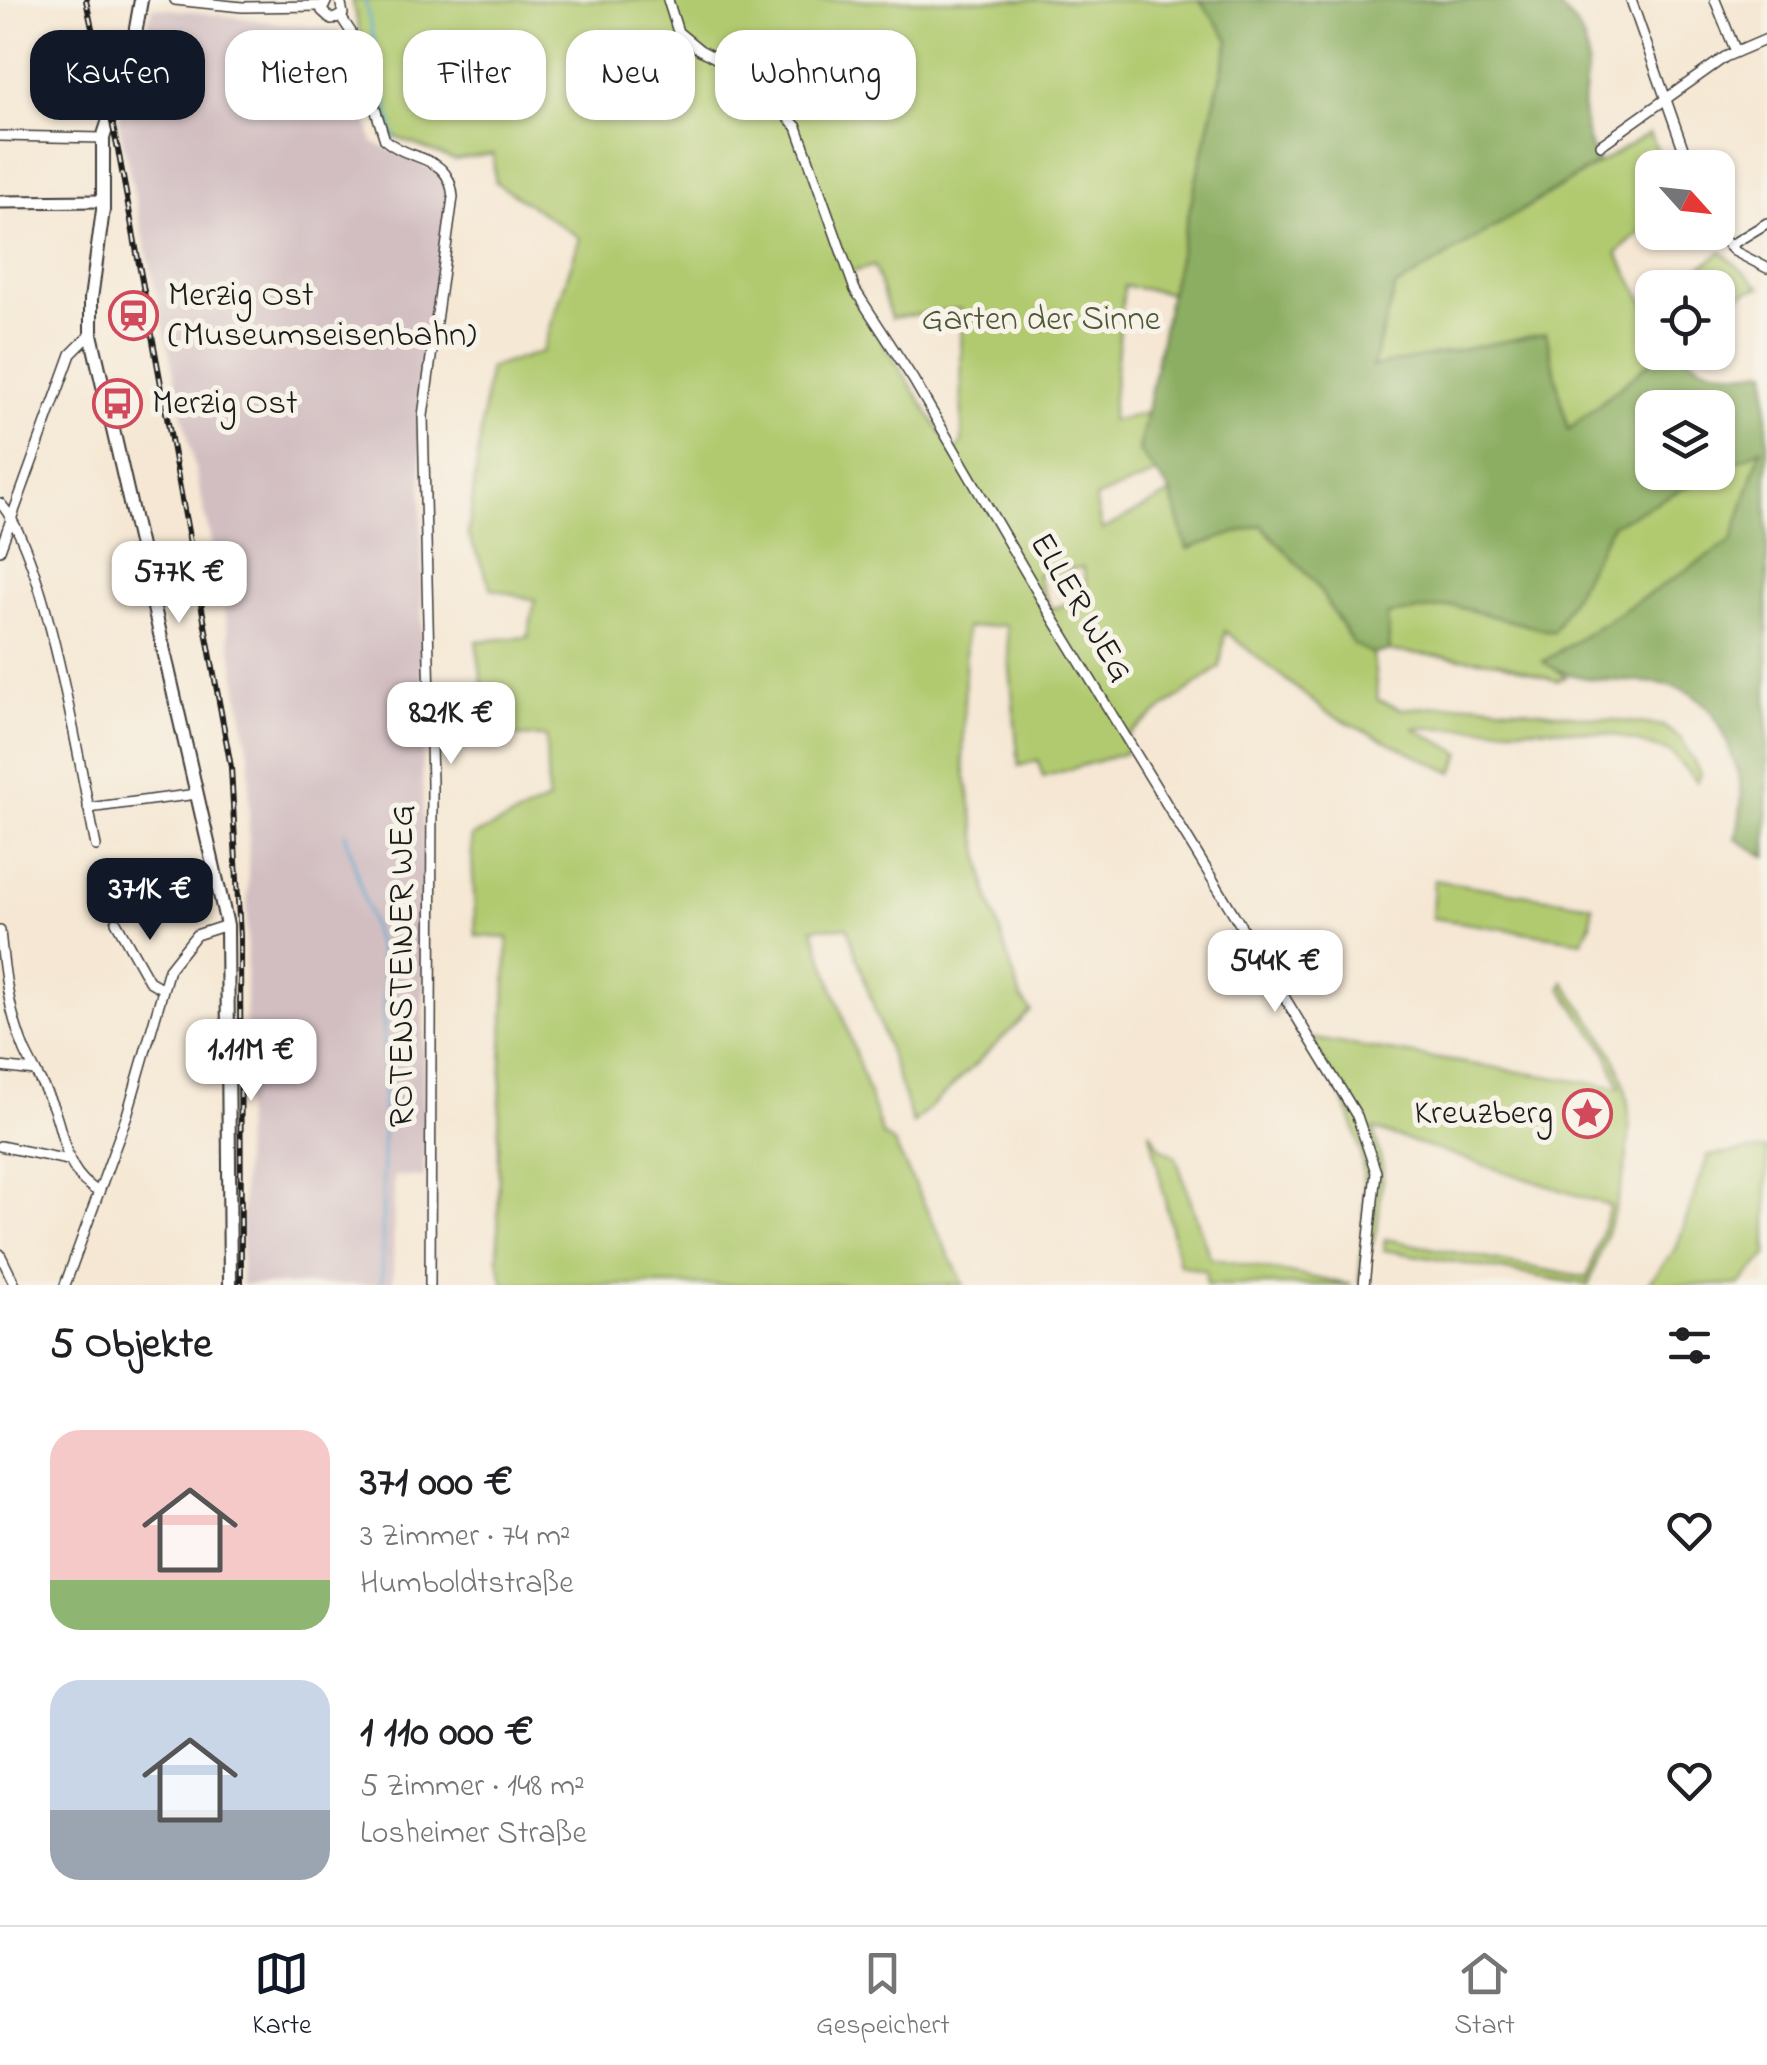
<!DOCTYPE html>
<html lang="de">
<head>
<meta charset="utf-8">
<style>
	:root { --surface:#fff; --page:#f2f2f2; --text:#202124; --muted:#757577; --line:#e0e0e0; --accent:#111827 }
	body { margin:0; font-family:"Indie Flower",sans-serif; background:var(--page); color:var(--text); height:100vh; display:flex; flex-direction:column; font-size:38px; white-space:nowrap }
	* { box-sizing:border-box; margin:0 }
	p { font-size:32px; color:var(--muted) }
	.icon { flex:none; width:55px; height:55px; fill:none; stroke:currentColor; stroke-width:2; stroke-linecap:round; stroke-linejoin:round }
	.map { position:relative; height:1285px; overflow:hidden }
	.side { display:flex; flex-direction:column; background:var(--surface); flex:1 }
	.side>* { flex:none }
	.guide { position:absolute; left:30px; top:30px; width:1000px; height:90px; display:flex; gap:20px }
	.needle { width:65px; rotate:117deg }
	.tools { position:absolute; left:1635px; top:150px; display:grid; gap:20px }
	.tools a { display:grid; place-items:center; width:100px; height:100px; border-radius:20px; background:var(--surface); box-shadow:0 2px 8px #0004; font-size:50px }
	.price { position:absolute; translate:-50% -85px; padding:0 22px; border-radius:20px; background:#fff; color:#222; font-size:32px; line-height:65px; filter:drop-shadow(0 2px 5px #0008) }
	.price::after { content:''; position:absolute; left:50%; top:60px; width:30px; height:22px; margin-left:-15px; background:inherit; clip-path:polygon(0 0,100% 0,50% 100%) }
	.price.on { background:var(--accent); color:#fff }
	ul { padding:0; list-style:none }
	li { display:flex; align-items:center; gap:30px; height:250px; padding:0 50px }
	li span { display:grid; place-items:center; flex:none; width:280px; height:200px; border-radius:30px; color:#555 }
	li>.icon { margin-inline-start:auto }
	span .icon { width:120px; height:120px; fill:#fffc; stroke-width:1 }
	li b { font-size:42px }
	h2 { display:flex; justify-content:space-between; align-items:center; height:120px; padding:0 50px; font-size:42px }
	.pill { padding:0 35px; border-radius:30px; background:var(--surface); box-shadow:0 2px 8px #0004; font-size:35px; line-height:90px }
	.pill.on { background:var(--accent); color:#fff }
	.tabs { display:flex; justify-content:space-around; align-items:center; height:140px; border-top:2px solid var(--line); background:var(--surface); font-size:28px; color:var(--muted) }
	.tabs a { display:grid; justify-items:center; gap:5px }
	.tabs .on { color:var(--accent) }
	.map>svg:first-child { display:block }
	.industrial { fill:#d2bec1 }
	.green { fill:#b1ca6f; stroke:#667346; stroke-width:2.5; fill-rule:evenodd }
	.forest { fill:#8cae62; stroke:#54653f; stroke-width:2.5 }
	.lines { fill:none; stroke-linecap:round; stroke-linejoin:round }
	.stream { stroke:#55abd1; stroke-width:2.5 }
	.minor-casing { stroke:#3d3a37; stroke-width:12 }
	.tertiary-casing { stroke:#3d3a37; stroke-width:15 }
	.secondary-casing { stroke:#3d3a37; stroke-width:16 }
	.minor { stroke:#fff; stroke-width:9 }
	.tertiary { stroke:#fff; stroke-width:11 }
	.secondary { stroke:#fff; stroke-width:12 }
	.rail-casing { stroke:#1c1c1c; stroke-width:6 }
	.rail { stroke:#f7f3e8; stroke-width:2.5; stroke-dasharray:8; stroke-linecap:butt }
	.labels { text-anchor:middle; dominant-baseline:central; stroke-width:10; stroke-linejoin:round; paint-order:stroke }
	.poi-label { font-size:35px; fill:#1c1c1c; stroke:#f7f3e8; text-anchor:start }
	.park-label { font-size:35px; fill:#505939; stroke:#f7f3e8 }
	.street-label { font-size:35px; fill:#1c1c1c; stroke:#f7f3e8 }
</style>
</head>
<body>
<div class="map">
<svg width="1767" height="1285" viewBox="0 0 1767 1285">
	<rect width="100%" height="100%" fill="#f7f3e8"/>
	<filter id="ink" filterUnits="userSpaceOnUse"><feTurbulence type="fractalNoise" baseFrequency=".01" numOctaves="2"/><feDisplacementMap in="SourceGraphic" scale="20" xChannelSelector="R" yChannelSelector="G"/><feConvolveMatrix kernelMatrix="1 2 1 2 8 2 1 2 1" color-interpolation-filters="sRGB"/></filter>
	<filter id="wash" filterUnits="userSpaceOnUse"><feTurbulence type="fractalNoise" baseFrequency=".0048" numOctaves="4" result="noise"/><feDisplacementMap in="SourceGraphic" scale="40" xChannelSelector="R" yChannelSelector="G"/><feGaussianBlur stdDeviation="2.25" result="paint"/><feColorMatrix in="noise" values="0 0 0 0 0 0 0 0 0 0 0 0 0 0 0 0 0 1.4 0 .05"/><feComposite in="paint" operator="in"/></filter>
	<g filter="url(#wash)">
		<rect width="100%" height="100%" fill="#f5e7d3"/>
		<path class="industrial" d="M153,7L339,30L353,55L373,143L443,173L449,192L421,406L424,1177L394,1176L393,1285H241L250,758L218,573L118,121Z"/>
		<g class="green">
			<path d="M352,0H1200L1229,40L1170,293L1124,286L1111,421L1147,413L1139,451L1157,474L1095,498L1102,530L1171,493L1188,549L1261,524L1315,583L1353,644L1373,654L1378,700L1401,709L1475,703L1663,726L1681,739L1701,775L1697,782L1670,752L1614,735L1551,728H1413L1461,753L1453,773L1326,712L1225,631L1220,667L1129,734L1126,753L1043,777L1038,760L1019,766L1006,625L966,628L963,760L987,891L1021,998L1031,1011L913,1124L847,927L813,928L883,1136L894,1143L964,1285H504L498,1258L499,1123L508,938L476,936L471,837L548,801L546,737L490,736L476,641L528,637L535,600L492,589L468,534L489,368L542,352L580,238L495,182L493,154L454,160L390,135L370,44L363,45ZM874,266L891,318L961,309L962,443L954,453L880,337L848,273ZM1083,567L1089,597L1051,609L1037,575Z"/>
			<path d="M1649,133L1661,156L1677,167L1652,168V222L1617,253L1652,316V352L1661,353L1567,431L1372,368L1395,288Z"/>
			<path d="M1722,252L1760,287L1718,303V288L1678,287L1677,284Z"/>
			<path d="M1762,447L1732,541L1544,661L1566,677L1557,681L1499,662L1390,651L1386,615L1454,606L1553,632L1612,525Z"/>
			<path d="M1434,880L1592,905L1591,924L1582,941L1432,918Z"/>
			<path d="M1564,982C1580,1005 1599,1028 1612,1053C1652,1129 1614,1210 1589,1285L1383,1250L1385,1239L1587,1278L1610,1206L1373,1129L1383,1169L1377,1229L1359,1285C1368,1171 1373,1138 1308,1038L1620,1088L1606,1051L1561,988Z"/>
			<path d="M1150,1131L1160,1147L1176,1157L1210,1258L1352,1285H1206V1271L1179,1265Z"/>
			<path d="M1767,1149V1255L1740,1285H1647L1676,1249L1708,1156Z"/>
		</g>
		<path class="forest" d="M1200,0H1551C1614,52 1573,74 1586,133C1588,143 1594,154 1598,163L1395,288L1372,367L1546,333L1568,430L1661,353H1682L1705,367L1741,373L1767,370V857L1736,839C1745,790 1744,789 1727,742C1693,646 1609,705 1543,662L1732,541L1761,449L1718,471V408H1652V472L1714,473L1612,525L1553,632L1454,606L1387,615L1390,651L1373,654L1353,644L1315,583L1261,525L1187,549L1171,493L1139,451L1170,293L1229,40Z"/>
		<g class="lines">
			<g class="stream">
				<path d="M365,0L395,139"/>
				<path d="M345,832L384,968L382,1285"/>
			</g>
		</g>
	</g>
	<g filter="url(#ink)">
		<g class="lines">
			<defs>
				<g id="minor">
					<path d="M175,0L242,7L322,6"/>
					<path d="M327,0L322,11L332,20L343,14L340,0"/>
					<path d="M668,0L678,32L700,50L746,74L797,127L855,290L913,379L1042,600L1357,1116L1376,1172L1364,1285"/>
					<path d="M1631,0L1690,168"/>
					<path d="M1715,0L1736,52"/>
					<path d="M341,17L351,32L385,140C412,163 449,153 453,197L423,416L432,784L430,1285"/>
					<path d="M0,136L103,138"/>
					<path d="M1601,145L1725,57L1767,39"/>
					<path d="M1717,232L1734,251L1767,268"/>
					<path d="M1729,246L1767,223"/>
					<path d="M0,503C46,552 81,773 96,846"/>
					<path d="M0,550L71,354L91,334"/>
					<path d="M88,808L197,794"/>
					<path d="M116,922L149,981L161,988"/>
					<path d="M0,931C4,972 9,1013 25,1051C34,1070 45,1088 53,1107C66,1140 64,1173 99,1192"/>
					<path d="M0,1067L35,1071"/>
					<path d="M0,1146L68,1160"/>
					<path d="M0,1254L15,1285"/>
					<path d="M65,1285L127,1115L169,969L196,935L227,925"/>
				</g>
				<path id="tertiary" d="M0,202L103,201"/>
				<path id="secondary" d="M141,0L132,51L103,138V210L91,299V334L227,925L230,1285"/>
			</defs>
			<use href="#minor" class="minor-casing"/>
			<use href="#tertiary" class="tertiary-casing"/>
			<use href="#secondary" class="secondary-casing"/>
			<use href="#minor" class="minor"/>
			<use href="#tertiary" class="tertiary"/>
			<use href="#secondary" class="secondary"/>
			<defs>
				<path id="rail" d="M86,0L119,155L231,767L240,937L241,1285"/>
			</defs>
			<use href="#rail" class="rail-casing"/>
			<use href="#rail" class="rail"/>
		</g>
	</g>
	<defs>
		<symbol id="station-ring" viewBox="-11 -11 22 22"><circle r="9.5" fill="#f7f3e8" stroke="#d1495b" stroke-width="1.5"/><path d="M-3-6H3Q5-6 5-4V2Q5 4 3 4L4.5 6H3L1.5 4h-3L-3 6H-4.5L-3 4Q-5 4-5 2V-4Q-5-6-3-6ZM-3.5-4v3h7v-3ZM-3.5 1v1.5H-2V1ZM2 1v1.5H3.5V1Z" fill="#d1495b"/></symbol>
		<symbol id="bus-ring" viewBox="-11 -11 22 22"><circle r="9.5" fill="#f7f3e8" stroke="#d1495b" stroke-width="1.5"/><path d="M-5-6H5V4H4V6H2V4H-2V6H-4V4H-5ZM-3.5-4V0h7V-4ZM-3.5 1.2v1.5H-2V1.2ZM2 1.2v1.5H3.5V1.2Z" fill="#d1495b"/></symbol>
		<symbol id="sight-ring" viewBox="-11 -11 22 22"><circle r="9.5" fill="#f7f3e8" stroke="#d1495b" stroke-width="1.5"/><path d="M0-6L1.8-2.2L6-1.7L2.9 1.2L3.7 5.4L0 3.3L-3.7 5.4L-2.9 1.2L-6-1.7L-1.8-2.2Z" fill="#d1495b"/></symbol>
	</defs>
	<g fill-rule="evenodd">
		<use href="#station-ring" x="106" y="288" width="55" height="55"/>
		<use href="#bus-ring" x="90" y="376" width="55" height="55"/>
		<use href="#sight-ring" x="1560" y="1086" width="55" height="55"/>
	</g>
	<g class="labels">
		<g class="poi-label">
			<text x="168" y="296">Merzig Ost<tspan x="168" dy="40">(Museumseisenbahn)</tspan></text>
			<text x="152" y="404">Merzig Ost</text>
			<text x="1553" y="1114" text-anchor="end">Kreuzberg</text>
		</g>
		<g class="park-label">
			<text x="1041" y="320">Garten der Sinne</text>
		</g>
		<g class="street-label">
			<text transform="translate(1080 608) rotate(59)">ELLER WEG</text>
			<text transform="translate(403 966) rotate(-90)">ROTENSTEINER WEG</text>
		</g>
	</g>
</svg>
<div class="tools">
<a><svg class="needle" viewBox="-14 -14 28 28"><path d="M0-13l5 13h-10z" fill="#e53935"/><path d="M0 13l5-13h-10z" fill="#757577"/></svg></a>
<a><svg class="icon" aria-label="locate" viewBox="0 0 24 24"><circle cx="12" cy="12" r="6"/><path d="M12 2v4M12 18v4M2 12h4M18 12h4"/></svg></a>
<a><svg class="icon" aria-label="layers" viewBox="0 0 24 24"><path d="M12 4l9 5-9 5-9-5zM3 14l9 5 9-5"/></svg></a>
</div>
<b class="price" style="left:179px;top:626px">577K €</b>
<b class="price" style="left:451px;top:767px">821K €</b>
<b class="price on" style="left:150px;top:943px">371K €</b>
<b class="price" style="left:1275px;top:1015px">544K €</b>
<b class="price" style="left:251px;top:1104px">1.11M €</b>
<div class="guide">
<a class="pill on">Kaufen</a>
<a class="pill">Mieten</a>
<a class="pill">Filter</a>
<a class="pill">Neu</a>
<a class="pill">Wohnung</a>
</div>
</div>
<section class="side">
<h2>5 Objekte<svg class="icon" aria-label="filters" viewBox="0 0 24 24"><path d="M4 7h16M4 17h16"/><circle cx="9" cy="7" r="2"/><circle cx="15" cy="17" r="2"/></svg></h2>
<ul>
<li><span style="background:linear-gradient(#f6c9c9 75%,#8fb573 0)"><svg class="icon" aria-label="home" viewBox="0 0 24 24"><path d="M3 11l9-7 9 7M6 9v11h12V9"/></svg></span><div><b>371 000 €</b><p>3 Zimmer · 74 m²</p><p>Humboldtstraße</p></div><svg class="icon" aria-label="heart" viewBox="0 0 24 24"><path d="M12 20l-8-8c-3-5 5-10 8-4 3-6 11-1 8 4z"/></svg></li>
<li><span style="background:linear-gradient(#c9d6e8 65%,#9aa5b1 0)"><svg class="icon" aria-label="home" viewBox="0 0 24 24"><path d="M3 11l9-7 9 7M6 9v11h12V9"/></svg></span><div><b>1 110 000 €</b><p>5 Zimmer · 148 m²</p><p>Losheimer Straße</p></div><svg class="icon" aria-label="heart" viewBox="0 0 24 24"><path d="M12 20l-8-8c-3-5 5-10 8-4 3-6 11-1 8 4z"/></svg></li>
</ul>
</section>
<nav class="tabs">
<a class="on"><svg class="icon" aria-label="map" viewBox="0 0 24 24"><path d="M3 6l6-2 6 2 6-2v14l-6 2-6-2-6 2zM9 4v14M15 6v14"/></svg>Karte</a>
<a><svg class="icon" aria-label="saved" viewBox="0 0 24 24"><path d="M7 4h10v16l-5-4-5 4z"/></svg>Gespeichert</a>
<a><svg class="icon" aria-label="home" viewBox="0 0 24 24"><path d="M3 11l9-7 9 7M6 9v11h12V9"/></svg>Start</a>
</nav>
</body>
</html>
